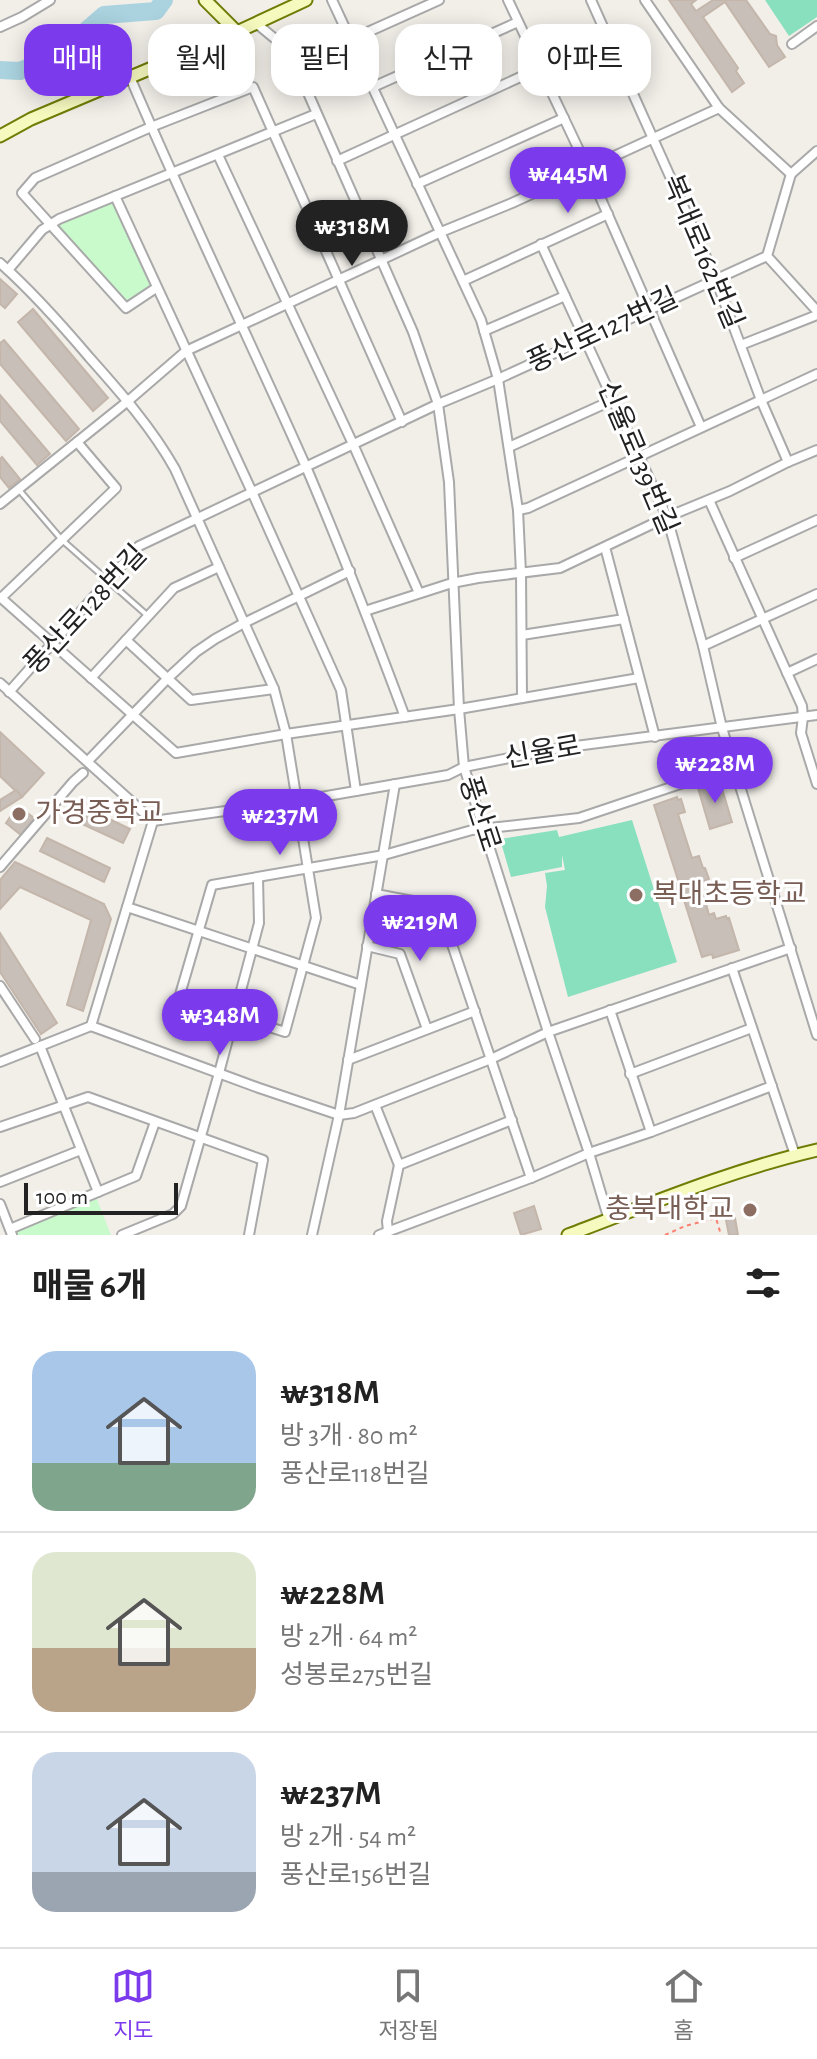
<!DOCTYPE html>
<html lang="ko">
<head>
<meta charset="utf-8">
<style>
	:root { --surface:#fff; --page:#f2f2f2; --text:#222; --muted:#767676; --line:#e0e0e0; --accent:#7c3aed }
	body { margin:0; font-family:"Alegreya Sans","Noto Sans KR",sans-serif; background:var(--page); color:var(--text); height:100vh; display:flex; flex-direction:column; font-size:30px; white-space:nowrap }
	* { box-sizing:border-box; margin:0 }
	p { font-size:26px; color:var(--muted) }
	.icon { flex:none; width:44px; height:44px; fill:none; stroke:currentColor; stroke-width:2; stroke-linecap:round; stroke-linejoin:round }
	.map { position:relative; height:1235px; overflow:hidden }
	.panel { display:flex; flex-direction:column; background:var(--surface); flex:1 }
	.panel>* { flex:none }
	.top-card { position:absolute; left:24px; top:24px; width:770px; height:72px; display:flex; gap:16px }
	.scale { position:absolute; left:24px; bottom:20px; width:154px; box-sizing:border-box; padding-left:8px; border:4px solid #222; border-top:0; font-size:22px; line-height:28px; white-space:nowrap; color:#222; -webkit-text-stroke:6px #fff; paint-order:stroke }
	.price { position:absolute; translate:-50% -68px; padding:0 18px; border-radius:28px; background:var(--accent); color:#fff; font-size:26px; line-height:52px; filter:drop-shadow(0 2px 4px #0008) }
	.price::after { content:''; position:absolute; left:50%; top:48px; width:24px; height:18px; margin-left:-12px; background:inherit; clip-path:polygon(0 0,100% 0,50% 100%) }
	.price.on { background:#222; color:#fff }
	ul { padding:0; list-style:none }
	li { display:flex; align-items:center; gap:24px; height:200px; padding:0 32px }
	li+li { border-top:2px solid var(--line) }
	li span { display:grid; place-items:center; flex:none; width:224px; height:160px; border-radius:24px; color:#555 }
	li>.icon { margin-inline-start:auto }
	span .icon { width:96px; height:96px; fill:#fffc; stroke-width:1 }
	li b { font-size:34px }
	h2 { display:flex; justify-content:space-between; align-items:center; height:96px; padding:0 32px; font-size:34px }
	.chip { padding:0 28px; border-radius:24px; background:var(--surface); box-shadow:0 4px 20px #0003; font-size:28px; line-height:72px }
	.chip.on { background:var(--accent); color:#fff }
	.tab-bar { display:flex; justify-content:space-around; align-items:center; height:112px; border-top:2px solid var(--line); background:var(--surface); font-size:22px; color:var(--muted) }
	.tab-bar a { display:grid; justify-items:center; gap:4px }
	.tab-bar .on { color:var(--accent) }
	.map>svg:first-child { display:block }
	.park { fill:#c8facc }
	.pitch { fill:#88e0be }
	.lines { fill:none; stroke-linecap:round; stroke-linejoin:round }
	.river { stroke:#aad3df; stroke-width:18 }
	.building { fill:#c7bfb8; stroke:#c4b6ab; stroke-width:2 }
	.lane-casing { stroke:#a9a9a9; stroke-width:8 }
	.street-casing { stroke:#a9a9a9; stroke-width:12 }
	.secondary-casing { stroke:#707d05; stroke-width:15 }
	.path { stroke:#fa8072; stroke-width:2; stroke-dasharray:4 4; stroke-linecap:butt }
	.lane { stroke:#fff; stroke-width:4 }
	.street { stroke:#fff; stroke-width:8 }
	.secondary { stroke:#f7fabf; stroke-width:11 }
	.education-dot { fill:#8d6e63; stroke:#fff; stroke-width:3 }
	.labels { text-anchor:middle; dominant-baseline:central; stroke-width:6; stroke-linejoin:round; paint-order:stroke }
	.street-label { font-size:28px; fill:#222; stroke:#fff }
	.education-label { font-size:28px; fill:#785e54; stroke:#fff; text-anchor:start }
</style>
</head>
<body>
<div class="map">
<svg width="817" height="1235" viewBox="0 0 817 1235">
	<rect width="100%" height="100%" fill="#f2efe9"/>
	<g class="park">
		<path d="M113,202L151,287L128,302L56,225Z"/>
		<path d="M96,1197L111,1235H17L15,1230Z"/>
	</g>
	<g class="pitch">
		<path d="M765,0H817V17L789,36Z"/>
		<path d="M632,820L677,962L568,997L545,907L547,886L545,873L565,870L562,855V867L511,877L500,839L557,830L559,837Z"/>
	</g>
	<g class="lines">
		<path class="river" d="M0,70L20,71L56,57L104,15L156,11L164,0"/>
	</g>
	<g class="building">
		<path d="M669,0H696L691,4L696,11L713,0H746L770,34L776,36L777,45L785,57L769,67L725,2L703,17L738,68L736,71L744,83L732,92Z"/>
		<path d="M0,279L17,294L5,308L0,304Z"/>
		<path d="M33,309L108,398L93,411L18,322Z"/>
		<path d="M4,340L79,429L66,441L0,364V343Z"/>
		<path d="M0,395L50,454L37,465L0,421Z"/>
		<path d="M2,457L20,479L9,488L0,477V459Z"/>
		<path d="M0,732L44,773L22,797L0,776Z"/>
		<path d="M720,782L732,822L710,829L698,788Z"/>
		<path d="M16,790L22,797L0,811V800Z"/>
		<path d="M677,797L678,800L681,799L685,812L678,814L692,858L699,856L703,868H705L709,879L699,883L703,895L707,894L709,899L705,900L709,915L714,913L716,919L726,916L727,919L729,918L739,950L713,958L712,954L702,957L683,897L671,901L666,886L679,883L654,805Z"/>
		<path d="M18,806L34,818L21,835L6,823Z"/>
		<path d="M87,808L130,829L123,843L80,823Z"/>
		<path d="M47,838L110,868L104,882L40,851Z"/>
		<path d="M15,862L104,904L111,919L83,1011L67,1005L91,920L20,887L0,909V880Z"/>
		<path d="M0,933L57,1023L41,1034L0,972Z"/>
		<path d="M534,1206L541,1229L521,1235L514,1213Z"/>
		<path d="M735,1218L738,1235H729L726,1220Z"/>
	</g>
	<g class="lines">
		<defs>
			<path id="lane" d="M20,491L62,540L148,616"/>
			<g id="street">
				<path d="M332,0L481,320L498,379L518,510L521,573L522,698"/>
				<path d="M508,0L587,167L701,427"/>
				<path d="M591,0L715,277L761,400L788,462"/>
				<path d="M645,0L719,108L791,174"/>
				<path d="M256,23L280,43L301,77L413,332L438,404L449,482L459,709L464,767L548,1032L589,1153L609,1220"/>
				<path d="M0,27L22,17L50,0"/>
				<path d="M350,40L439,0"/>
				<path d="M792,44L817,26"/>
				<path d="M130,77C186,209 249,338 307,469C342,551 374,634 405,717"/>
				<path d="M373,87L518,22"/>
				<path d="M218,155L353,444L419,593"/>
				<path d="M337,161L540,68"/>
				<path d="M791,174L767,256L817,311"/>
				<path d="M791,174L817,151"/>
				<path d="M417,184L564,118"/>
				<path d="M115,196L252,492L341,690L356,791"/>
				<path d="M541,244L667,517L703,646L722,728L817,1035"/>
				<path d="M0,263C33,292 61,324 89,357C121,393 152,428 175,469L274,689L286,734L316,918L285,1032L179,998L212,885L384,855L472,830L579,818L734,766"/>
				<path d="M8,270L42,230L59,219L316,114"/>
				<path d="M463,281L608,214"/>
				<path d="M156,288L126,308L22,193L35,178L151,127L253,87L402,422"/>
				<path d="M484,331L565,296"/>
				<path d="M741,345L817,315"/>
				<path d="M509,447L613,400"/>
				<path d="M709,500L802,706L803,717L801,733L817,784"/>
				<path d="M0,504L128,401L186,351L441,232L512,203L719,108"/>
				<path d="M518,510L528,508L817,374"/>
				<path d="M605,547L655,737"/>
				<path d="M734,558L817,520"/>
				<path d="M0,597L176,753L286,734L459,709L639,678"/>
				<path d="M1,598L116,488L77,442"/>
				<path d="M365,611L452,583L478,578L560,568L667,517L730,491L788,462L817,450"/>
				<path d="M522,635L624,619"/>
				<path d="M126,640L191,700L274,689"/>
				<path d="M703,646L817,594"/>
				<path d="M787,673L817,659"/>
				<path d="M91,678L174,588L219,567"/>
				<path d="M0,683L153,821"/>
				<path d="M9,692L139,546L438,404L498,379L767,256"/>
				<path d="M88,761L168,678L196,652L215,639L244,623L350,571"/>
				<path d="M153,821L298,801L448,775L464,767L560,748L817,715"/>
				<path d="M0,867L73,782L83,773"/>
				<path d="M376,894L439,906L531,1178"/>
				<path d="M127,907L361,985"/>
				<path d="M367,946L400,954L427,1029"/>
				<path d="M732,968L795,1155"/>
				<path d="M0,986L35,1039"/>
				<path d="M610,1010L651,1132"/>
				<path d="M91,1026L259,1088L339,1115L354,1113L491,1059L548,1032L791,948"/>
				<path d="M40,1046L98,1192"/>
				<path d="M348,1060L475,1011"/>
				<path d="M0,1062L91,1026L153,821"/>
				<path d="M630,1074L752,1028"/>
				<path d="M375,1105L399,1165"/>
				<path d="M0,1127L88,1097L263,1160L249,1235"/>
				<path d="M0,1182L81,1150"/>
				<path d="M0,1204L12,1235"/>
				<path d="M10,1229L136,1176L155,1122"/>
				<path d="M388,1232L387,1221L399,1165L512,1120"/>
				<path d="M122,1235L173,1214L181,1206L219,1073L259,923L258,877"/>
				<path d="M312,1235L339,1115L395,784"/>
				<path d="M379,1235L531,1178L589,1153L651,1132L772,1086"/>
			</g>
			<g id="secondary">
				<path d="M205,0L237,32"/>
				<path d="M0,136L31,119L237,32L306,0"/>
				<path d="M568,1235C650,1204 731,1170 817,1150"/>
			</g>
		</defs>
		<use href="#lane" class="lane-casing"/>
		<use href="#street" class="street-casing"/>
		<use href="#secondary" class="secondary-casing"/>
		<path class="path" d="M665,1235L685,1226L716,1218L721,1235"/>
		<use href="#lane" class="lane"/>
		<use href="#street" class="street"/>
		<use href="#secondary" class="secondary"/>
	</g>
	<g class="education-dot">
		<circle cx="19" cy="814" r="8"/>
		<circle cx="636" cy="895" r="8"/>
		<circle cx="750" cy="1210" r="8"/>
	</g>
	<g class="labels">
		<g class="street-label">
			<text transform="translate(702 252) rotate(67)">복대로162번길</text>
			<text transform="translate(603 331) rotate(-25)">풍산로127번길</text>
			<text transform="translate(637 458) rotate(67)">신율로139번길</text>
			<text transform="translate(86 610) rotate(-47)">풍산로128번길</text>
			<text transform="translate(543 753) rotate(-10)">신율로</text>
			<text transform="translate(479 814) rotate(72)">풍산로</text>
		</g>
		<g class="education-label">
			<text x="35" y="814">가경중학교</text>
			<text x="652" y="895">복대초등학교</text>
			<text x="734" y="1210" text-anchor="end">충북대학교</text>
		</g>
	</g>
</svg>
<div class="scale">100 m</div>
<b class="price" style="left:568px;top:215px">₩445M</b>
<b class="price on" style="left:352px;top:268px">₩318M</b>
<b class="price" style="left:715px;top:805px">₩228M</b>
<b class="price" style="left:280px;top:857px">₩237M</b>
<b class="price" style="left:420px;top:963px">₩219M</b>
<b class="price" style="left:220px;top:1057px">₩348M</b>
<div class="top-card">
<a class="chip on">매매</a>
<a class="chip">월세</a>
<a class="chip">필터</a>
<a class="chip">신규</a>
<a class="chip">아파트</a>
</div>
</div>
<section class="panel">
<h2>매물 6개<svg class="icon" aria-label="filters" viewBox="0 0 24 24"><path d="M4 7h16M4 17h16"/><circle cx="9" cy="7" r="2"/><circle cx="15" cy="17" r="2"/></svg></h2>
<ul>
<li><span style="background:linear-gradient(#a9c7e8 70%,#7fa58c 0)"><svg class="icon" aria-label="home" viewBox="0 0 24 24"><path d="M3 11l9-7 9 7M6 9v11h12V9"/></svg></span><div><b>₩318M</b><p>방 3개 · 80 m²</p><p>풍산로118번길</p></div></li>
<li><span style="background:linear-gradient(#dfe7d0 60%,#b9a48a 0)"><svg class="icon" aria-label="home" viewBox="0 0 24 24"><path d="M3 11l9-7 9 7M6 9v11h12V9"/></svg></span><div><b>₩228M</b><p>방 2개 · 64 m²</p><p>성봉로275번길</p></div></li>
<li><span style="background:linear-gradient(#c9d6e8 75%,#9aa5b1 0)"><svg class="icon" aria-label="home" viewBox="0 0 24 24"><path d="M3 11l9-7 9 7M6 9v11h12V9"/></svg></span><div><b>₩237M</b><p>방 2개 · 54 m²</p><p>풍산로156번길</p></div></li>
</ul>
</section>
<nav class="tab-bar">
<a class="on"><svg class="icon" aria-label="map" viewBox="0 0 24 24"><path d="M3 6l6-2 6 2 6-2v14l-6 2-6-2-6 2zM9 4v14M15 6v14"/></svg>지도</a>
<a><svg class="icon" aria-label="saved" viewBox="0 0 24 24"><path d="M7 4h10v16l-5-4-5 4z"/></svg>저장됨</a>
<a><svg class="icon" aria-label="home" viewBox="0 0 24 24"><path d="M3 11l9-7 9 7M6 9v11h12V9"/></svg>홈</a>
</nav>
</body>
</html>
